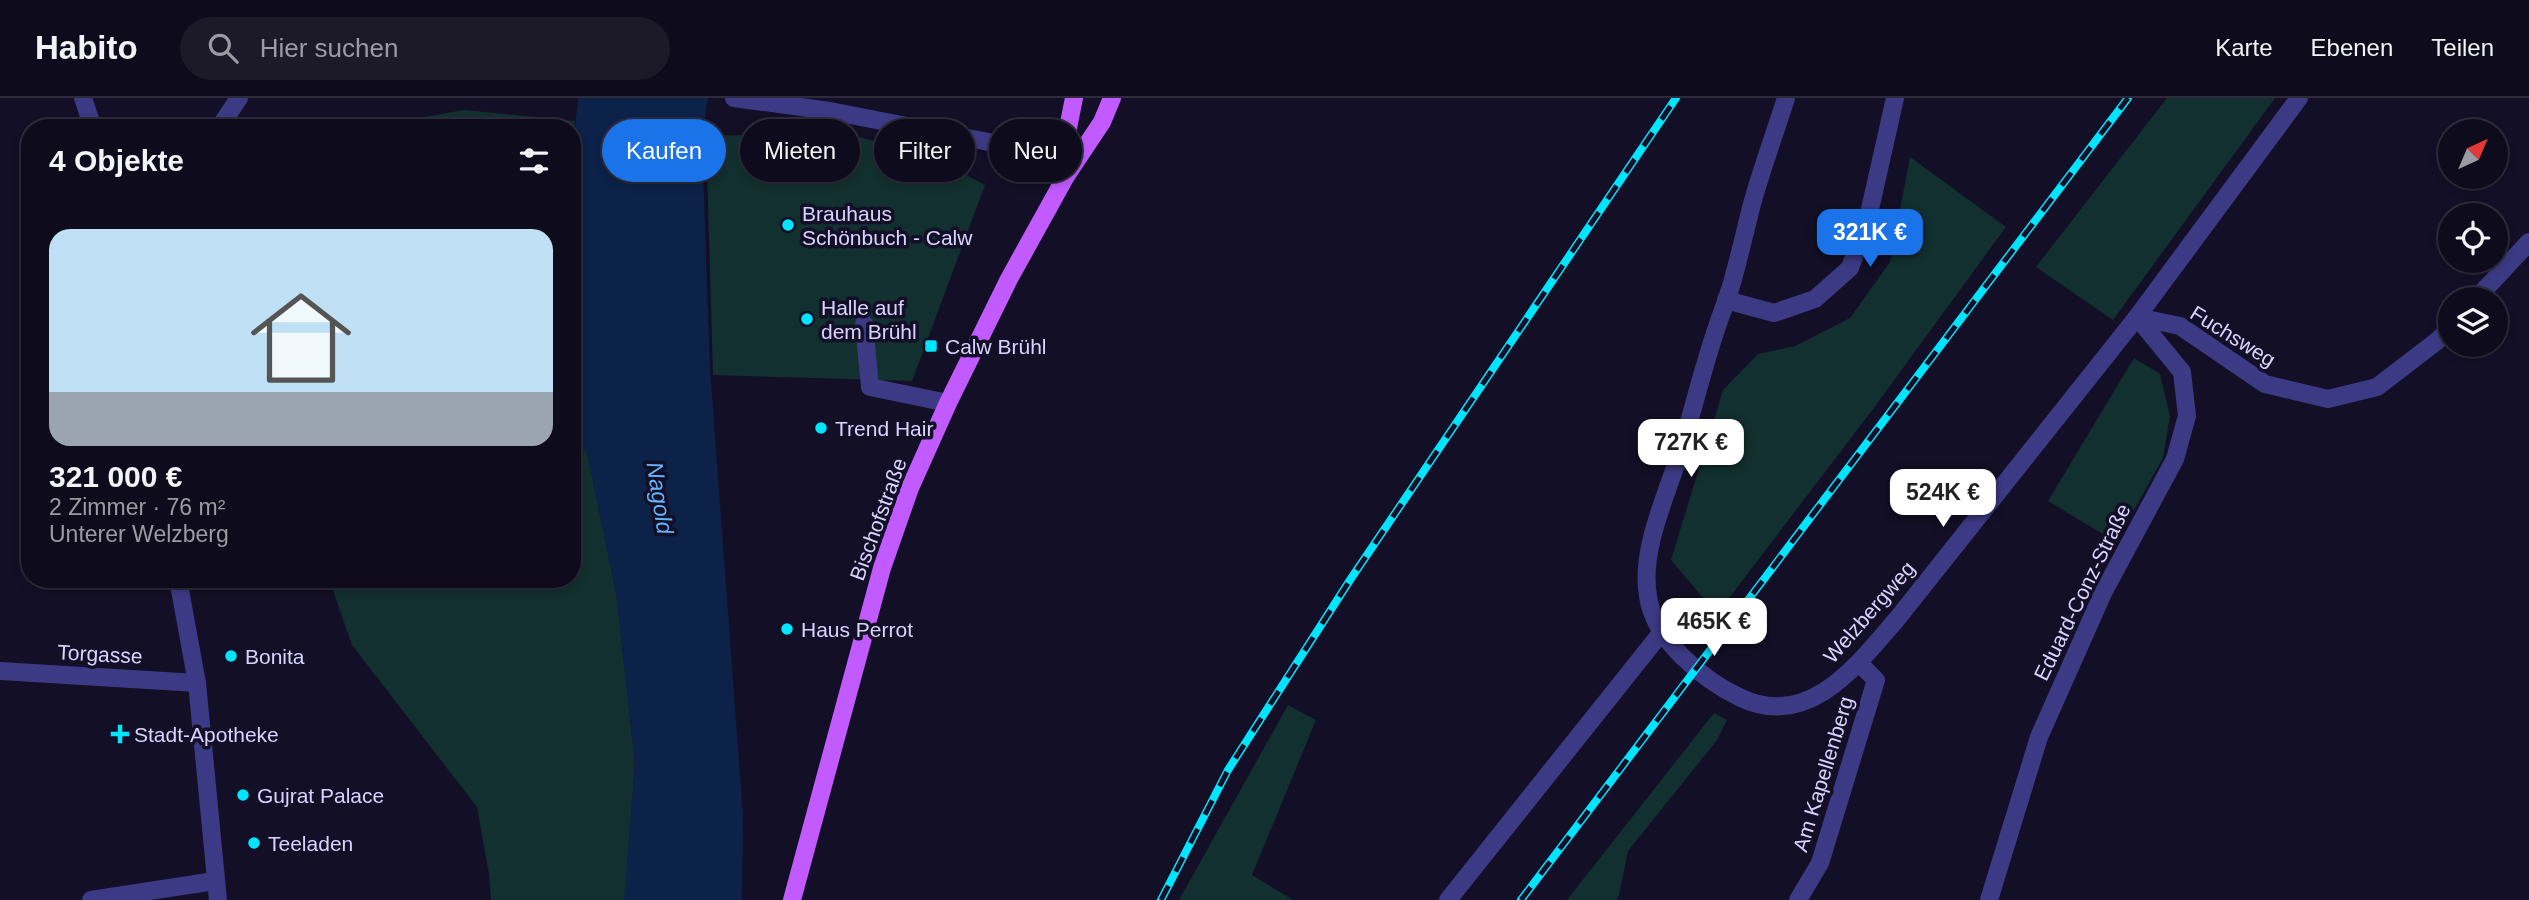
<!DOCTYPE html>
<html lang="de">
<head>
<meta charset="utf-8">
<style>
	:root { --surface:#0e0b1c; --page:#1c1929; --text:#f1f3f6; --muted:#9b9ba3; --line:#2e2b3b; --accent:#1a73e8 }
	body { margin:0; font-family:Arial,sans-serif; background:var(--page); color:var(--text); height:100vh; display:flex; flex-direction:column; font-size:26px; white-space:nowrap }
	* { box-sizing:border-box; margin:0 }
	p { font-size:23px; color:var(--muted) }
	.icon { flex:none; width:38px; height:38px; fill:none; stroke:currentColor; stroke-width:2; stroke-linecap:round; stroke-linejoin:round }
	.map { position:relative; flex:1; overflow:hidden }
	.sheet { position:absolute; left:21px; top:21px; width:560px; height:469px; display:flex; flex-direction:column; background:var(--surface); border-radius:28px; box-shadow:0 4px 10px #0003,0 0 0 2px var(--line) }
	.sheet>* { flex:none }
	.banner { position:absolute; left:602px; top:21px; width:665px; height:63px; display:flex; gap:14px }
	.needle { width:46px; rotate:44deg }
	.buttons { position:absolute; left:2438px; top:21px; display:grid; gap:14px }
	.buttons a { display:grid; place-items:center; width:70px; height:70px; border-radius:50%; background:var(--surface); box-shadow:0 4px 10px #0003,0 0 0 2px var(--line); font-size:35px }
	.price { position:absolute; translate:-50% -60px; padding:0 16px; border-radius:14px; background:#fff; color:#222; font-size:23px; line-height:46px; filter:drop-shadow(0 2px 4px #0008) }
	.price::after { content:''; position:absolute; left:50%; top:42px; width:21px; height:16px; margin-left:-10px; background:inherit; clip-path:polygon(0 0,100% 0,50% 100%) }
	.price.current { background:var(--accent); color:#fff }
	ul { padding:0; list-style:none }
	li { display:grid; align-content:center; gap:14px; height:371px; padding:0 28px }
	li+li { border-top:2px solid var(--line) }
	li span { display:grid; place-items:center; height:217px; border-radius:21px; color:#555 }
	li>.icon { margin-inline-start:auto }
	span .icon { width:126px; height:126px; fill:#fffc; stroke-width:1 }
	li b { font-size:30px }
	h2 { display:flex; justify-content:space-between; align-items:center; height:84px; padding:0 28px; font-size:30px }
	.tag { padding:0 24px; border-radius:32px; background:var(--surface); box-shadow:0 4px 10px #0003,0 0 0 2px var(--line); font-size:24px; line-height:63px }
	.tag.current { background:var(--accent); color:#fff }
	header { display:flex; align-items:center; gap:42px; box-sizing:border-box; height:98px; padding:0 35px; background:var(--surface); border-bottom:2px solid var(--line) }
	header strong { font-size:33px }
	nav { display:flex; gap:38px; margin-inline-start:auto; font-size:24px }
	.search { width:490px; height:63px; background:var(--page); display:flex; align-items:center; gap:18px; box-sizing:border-box; padding:0 24px; border-radius:38px; color:var(--muted); font-size:26px }
	.map>svg:first-child { display:block }
	.green { fill:#12302f }
	.water { fill:#0c2248 }
	.lines { fill:none; stroke-linecap:round; stroke-linejoin:round }
	.stream { stroke:#0c2248; stroke-width:12 }
	.minor { stroke:#3d3a85; stroke-width:18 }
	.major { stroke:#c25bff; stroke-width:18 }
	.rail-casing { stroke:#00e5ff; stroke-width:8 }
	.rail { stroke:#130f26; stroke-width:5; stroke-dasharray:16; stroke-linecap:butt }
	.poi-dot { fill:#00e5ff; stroke:#130f26; stroke-width:2.5 }
	.labels { text-anchor:middle; dominant-baseline:central; stroke-width:7; stroke-linejoin:round; paint-order:stroke }
	.poi-label { font-size:21px; fill:#d9d4ff; stroke:#130f26; text-anchor:start }
	.street-label { font-size:21px; fill:#d9d4ff; stroke:#130f26 }
	.water-label { font-size:23px; font-style:italic; fill:#62b6ff; stroke:#130f26 }
</style>
</head>
<body>
<header>
<strong>Habito</strong>
<div class="search"><svg class="icon" aria-label="search" viewBox="0 0 24 24"><circle cx="10" cy="10" r="6"/><path d="M15 15l6 6"/></svg>Hier suchen</div>
<nav><a>Karte</a><a>Ebenen</a><a>Teilen</a></nav>
</header>
<div class="map">
<svg width="2529" height="802" viewBox="0 0 2529 802">
	<rect width="100%" height="100%" fill="#130f26"/>
	<g class="green">
		<path d="M2167,0H2275L2113,222L2036,169Z"/>
		<path d="M464,12L575,23L572,64V30H406L407,22Z"/>
		<path d="M706,37L858,39L926,56L985,87L912,283L713,277Z"/>
		<path d="M1910,59L2006,129L1873,311L1717,516L1671,462L1723,292L1758,256L1795,248L1850,220L1890,164Z"/>
		<path d="M2134,260L2160,276L2170,318L2163,360L2116,444L2048,403Z"/>
		<path d="M572,281L616,494L635,665L626,793L624,802H491L489,776L477,709L352,547L329,481H572Z"/>
		<path d="M1288,607L1316,622L1252,777L1293,802H1179Z"/>
		<path d="M1714,615L1727,622L1717,642L1628,753L1619,797L1616,802H1567Z"/>
	</g>
	<path class="water" d="M578,0H708L702,39L710,270L743,718L742,802H624L635,665L616,494L572,281V64Z"/>
	<g class="lines">
		<path class="stream" d="M572,353L585,346L601,342"/>
		<g class="minor">
			<path d="M83,0L93,30"/>
			<path d="M734,0L830,13L999,46L1066,78"/>
			<path d="M1786,0C1775,35 1762,70 1752,106C1745,133 1739,161 1731,188C1726,205 1719,221 1714,238C1701,277 1692,316 1680,355C1666,398 1640,453 1648,498C1654,542 1703,582 1741,600C1809,632 1857,567 1897,521L2137,219L2299,0"/>
			<path d="M219,30L239,0"/>
			<path d="M2476,201L2529,144"/>
			<path d="M1726,202L1774,215L1815,201L1850,170L1868,120L1895,0"/>
			<path d="M2137,219L2180,228L2265,286L2328,301L2377,289L2437,243L2450,230"/>
			<path d="M864,226L870,289L948,305"/>
			<path d="M178,481L197,585L218,802"/>
			<path d="M0,573L197,585"/>
			<path d="M91,802L215,783"/>
			<path d="M1448,802L1661,535"/>
			<path d="M1798,802L1820,765L1876,582L1859,565"/>
			<path d="M1989,802L2039,639L2103,495L2175,361L2187,318L2182,274L2137,219"/>
		</g>
		<g class="major">
			<path d="M1066,78V40L1074,0"/>
			<path d="M792,802L882,470L910,390L948,305L1009,181L1066,78L1102,24L1112,0"/>
		</g>
		<defs>
			<g id="rail">
				<path d="M1161,802L1228,672L1350,482L1676,0"/>
				<path d="M1521,802L2128,0"/>
			</g>
		</defs>
		<use href="#rail" class="rail-casing"/>
		<use href="#rail" class="rail"/>
	</g>
	<g class="poi-dot">
		<circle cx="788" cy="127" r="7"/>
		<circle cx="807" cy="221" r="7"/>
		<rect x="924" y="241" width="14" height="14" rx="3.5"/>
		<circle cx="821" cy="330" r="7"/>
		<circle cx="787" cy="531" r="7"/>
		<circle cx="231" cy="558" r="7"/>
		<path d="M116.5 625.5h7v7h7v7h-7v7h-7v-7h-7v-7h7z"/>
		<circle cx="243" cy="697" r="7"/>
		<circle cx="254" cy="745" r="7"/>
	</g>
	<g class="labels">
		<g class="poi-label">
			<text x="802" y="115">Brauhaus<tspan x="802" dy="24">Schönbuch - Calw</tspan></text>
			<text x="821" y="209">Halle auf<tspan x="821" dy="24">dem Brühl</tspan></text>
			<text x="945" y="248">Calw Brühl</text>
			<text x="835" y="330">Trend Hair</text>
			<text x="801" y="531">Haus Perrot</text>
			<text x="245" y="558">Bonita</text>
			<text x="134" y="636">Stadt-Apotheke</text>
			<text x="257" y="697">Gujrat Palace</text>
			<text x="268" y="745">Teeladen</text>
		</g>
		<g class="street-label">
			<text transform="translate(2233 238) rotate(32)">Fuchsweg</text>
			<text transform="translate(878 421) rotate(-70)">Bischofstraße</text>
			<text transform="translate(2082 494) rotate(-64)">Eduard-Conz-Straße</text>
			<text transform="translate(1869 514) rotate(-49)">Welzbergweg</text>
			<text transform="translate(100 556) rotate(3)">Torgasse</text>
			<text transform="translate(1823 676) rotate(-73)">Am Kapellenberg</text>
		</g>
		<g class="water-label">
			<text transform="translate(660 400) rotate(81)">Nagold</text>
		</g>
	</g>
</svg>
<div class="buttons">
<a><svg class="needle" viewBox="-14 -14 28 28"><path d="M0-13l5 13h-10z" fill="#e53935"/><path d="M0 13l5-13h-10z" fill="#9b9ba3"/></svg></a>
<a><svg class="icon" aria-label="locate" viewBox="0 0 24 24"><circle cx="12" cy="12" r="6"/><path d="M12 2v4M12 18v4M2 12h4M18 12h4"/></svg></a>
<a><svg class="icon" aria-label="layers" viewBox="0 0 24 24"><path d="M12 4l9 5-9 5-9-5zM3 14l9 5 9-5"/></svg></a>
</div>
<b class="price current" style="left:1870px;top:171px">321K €</b>
<b class="price" style="left:1691px;top:381px">727K €</b>
<b class="price" style="left:1943px;top:431px">524K €</b>
<b class="price" style="left:1714px;top:560px">465K €</b>
<div class="banner">
<a class="tag current">Kaufen</a>
<a class="tag">Mieten</a>
<a class="tag">Filter</a>
<a class="tag">Neu</a>
</div>
<section class="sheet">
<h2>4 Objekte<svg class="icon" aria-label="filters" viewBox="0 0 24 24"><path d="M4 7h16M4 17h16"/><circle cx="9" cy="7" r="2"/><circle cx="15" cy="17" r="2"/></svg></h2>
<ul>
<li><span style="background:linear-gradient(#bfe0f5 75%,#9aa5b1 0)"><svg class="icon" aria-label="home" viewBox="0 0 24 24"><path d="M3 11l9-7 9 7M6 9v11h12V9"/></svg></span><div><b>321 000 €</b><p>2 Zimmer · 76 m²</p><p>Unterer Welzberg</p></div></li>
</ul>
</section>
</div>
</body>
</html>
